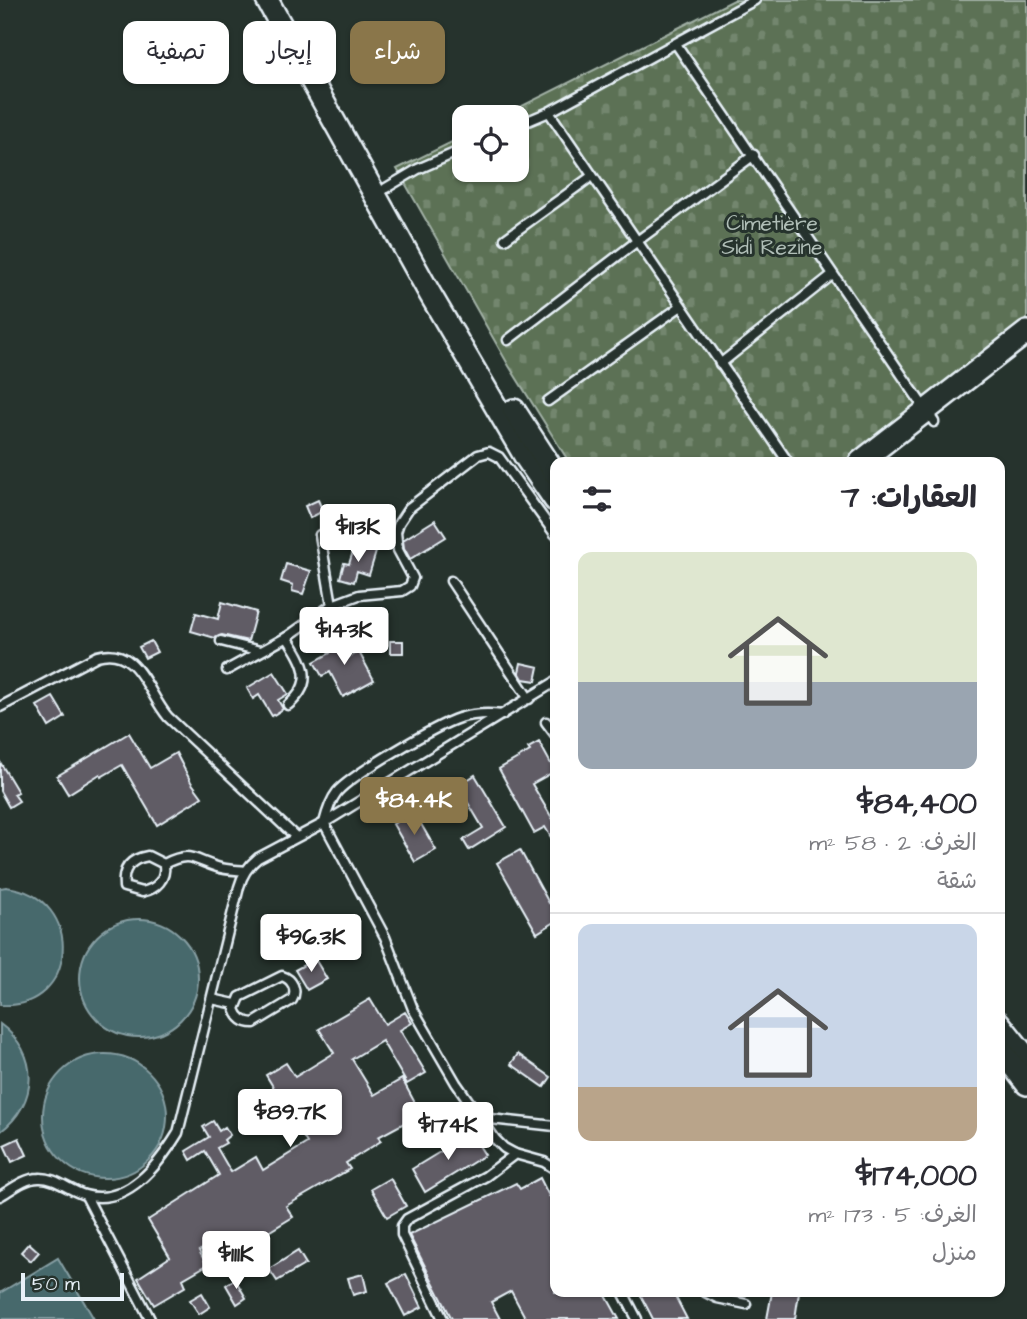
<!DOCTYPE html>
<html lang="ar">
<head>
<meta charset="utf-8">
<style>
	:root { --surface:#fff; --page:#f2f2f3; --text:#2b2b33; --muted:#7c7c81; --line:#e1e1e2; --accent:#8a764a }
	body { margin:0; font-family:"Architects Daughter","Playpen Sans Arabic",sans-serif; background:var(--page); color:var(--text); direction:rtl; height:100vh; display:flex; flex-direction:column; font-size:26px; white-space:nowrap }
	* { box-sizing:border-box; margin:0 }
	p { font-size:23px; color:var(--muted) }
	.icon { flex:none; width:38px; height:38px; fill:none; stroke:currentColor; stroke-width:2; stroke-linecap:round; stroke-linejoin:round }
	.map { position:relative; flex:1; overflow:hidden; direction:ltr }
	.sheet { position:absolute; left:550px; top:457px; width:455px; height:840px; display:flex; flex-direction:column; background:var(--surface); border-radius:14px; box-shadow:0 2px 5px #0004; direction:rtl }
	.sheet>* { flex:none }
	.top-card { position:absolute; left:21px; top:21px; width:424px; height:63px; direction:rtl; display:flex; gap:14px }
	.buttons { position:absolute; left:452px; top:105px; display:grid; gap:14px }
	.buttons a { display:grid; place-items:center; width:77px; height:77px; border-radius:14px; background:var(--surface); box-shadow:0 2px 5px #0004; font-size:35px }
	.scale { position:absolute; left:21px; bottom:18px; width:103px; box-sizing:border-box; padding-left:7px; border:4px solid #e8f1f8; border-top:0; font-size:19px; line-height:24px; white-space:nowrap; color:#e8f1f8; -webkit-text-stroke:5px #26332d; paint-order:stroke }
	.price { position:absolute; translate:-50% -60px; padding:0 16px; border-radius:7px; background:#fff; color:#222; font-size:23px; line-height:46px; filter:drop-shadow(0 2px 4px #0008) }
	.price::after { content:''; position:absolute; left:50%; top:42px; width:21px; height:16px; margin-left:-10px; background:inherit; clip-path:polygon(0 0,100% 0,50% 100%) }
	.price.selected { background:var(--accent); color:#fff }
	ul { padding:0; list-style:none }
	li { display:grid; align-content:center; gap:14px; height:371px; padding:0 28px }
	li+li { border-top:2px solid var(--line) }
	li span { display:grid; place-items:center; height:217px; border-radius:14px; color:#555 }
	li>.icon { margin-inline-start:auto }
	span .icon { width:126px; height:126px; fill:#fffc; stroke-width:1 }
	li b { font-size:30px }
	h2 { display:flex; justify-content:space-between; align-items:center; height:84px; padding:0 28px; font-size:30px }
	.tag { padding:0 24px; border-radius:14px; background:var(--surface); box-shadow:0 2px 5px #0004; font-size:24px; line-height:63px }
	.tag.selected { background:var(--accent); color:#fff }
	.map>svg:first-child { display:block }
	.cemetery { fill:url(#cemetery-stones); stroke:#a2b1a6; stroke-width:2 }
	.water { fill:#46696c; stroke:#879fa4; stroke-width:2 }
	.building { fill:#605b65; stroke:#e8f1f8; stroke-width:2 }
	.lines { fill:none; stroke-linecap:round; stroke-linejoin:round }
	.lane-casing { stroke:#e8f1f8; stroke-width:13 }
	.secondary-casing { stroke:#e8f1f8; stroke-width:26 }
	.lane { stroke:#26332d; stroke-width:8 }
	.secondary { stroke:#26332d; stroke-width:21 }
	.labels { text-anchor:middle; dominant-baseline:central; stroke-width:6; stroke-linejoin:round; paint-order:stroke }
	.park-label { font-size:21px; fill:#b0beb7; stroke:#26332d }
</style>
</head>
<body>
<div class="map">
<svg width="1027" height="1319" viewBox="0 0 1027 1319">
	<defs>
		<pattern id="cemetery-stones" width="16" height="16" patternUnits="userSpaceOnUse" patternTransform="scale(1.75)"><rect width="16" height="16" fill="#5b7155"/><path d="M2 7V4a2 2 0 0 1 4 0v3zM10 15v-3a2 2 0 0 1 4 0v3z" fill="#73866e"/></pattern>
	</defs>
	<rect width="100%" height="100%" fill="#26332d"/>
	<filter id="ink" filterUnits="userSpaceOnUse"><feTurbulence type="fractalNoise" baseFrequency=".0143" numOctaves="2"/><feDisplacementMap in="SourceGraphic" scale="14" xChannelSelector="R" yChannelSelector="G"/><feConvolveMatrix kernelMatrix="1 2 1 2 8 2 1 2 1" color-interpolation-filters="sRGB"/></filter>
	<g filter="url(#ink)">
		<path class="cemetery" d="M734,0H1027V326L849,462H569L509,366L397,169L464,136V170H516V117H500Z"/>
		<g class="water">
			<path d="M6,887C88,897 77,1011 0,1005V888Z"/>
			<circle cx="139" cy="978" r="59"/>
			<path d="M0,1024C40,1053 39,1103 0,1132Z"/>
			<circle cx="105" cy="1116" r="62"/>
			<path d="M58,1258L94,1319H0V1293Z"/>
		</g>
		<g class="building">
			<path d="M318,500L323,511L310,518L305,506Z"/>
			<path d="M435,520L446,537L410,559L404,548L403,540Z"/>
			<path d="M355,545L376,552L369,575L357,571L354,582L340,578L344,563L349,564Z"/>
			<path d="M286,564L311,571L303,594L292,591L293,585L281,581Z"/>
			<path d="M222,602L256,612L248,641L222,635L215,638L191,631L196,613L218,619Z"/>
			<path d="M333,632L347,658L359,652L374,680L343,697L330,672L322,676L314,662L330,653L322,638Z"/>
			<path d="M151,641L157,652L145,658L139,647Z"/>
			<rect x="390" y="641" width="13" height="12"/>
			<path d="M521,663L539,667L536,681L523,679L519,672Z"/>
			<path d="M274,672L288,694L278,700L283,709L272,716L259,695L253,699L247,688Z"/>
			<path d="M53,697L65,717L49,727L37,706Z"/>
			<path d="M129,733L150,768L176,753L191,782L202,797L157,825L122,765L101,777L100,774L68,794L57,776Z"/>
			<path d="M539,742L555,771L532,784L555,823V844L545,827L534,833L499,769L530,751L528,748Z"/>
			<path d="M0,762L18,792L14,794L19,801L9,807L0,791Z"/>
			<path d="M475,775L506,827L469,850L463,840L483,828L458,786Z"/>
			<path d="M414,812L436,850L415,862L393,824Z"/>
			<path d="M520,850L549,903L555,899V922L537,933L497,863Z"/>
			<path d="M315,959L327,979L307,990L295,970Z"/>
			<path d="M370,999L385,1024L405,1012L412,1023L400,1030L426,1073L407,1084L382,1041L352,1059L374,1095L402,1079L421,1114L378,1137L381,1141L346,1163L350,1169L286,1206L293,1217L229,1256L219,1240L199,1251L207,1265L183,1279L186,1286L154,1305L138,1278L170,1257L148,1220L219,1175L205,1151L191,1160L186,1151L209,1137L203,1127L213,1121L219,1131L225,1127L230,1135L224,1140L226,1143L217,1148L231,1172L256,1157L263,1170L307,1143L266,1075L286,1063L295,1077L334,1053L319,1029Z"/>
			<path d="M518,1054L551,1077L544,1087L511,1064Z"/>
			<path d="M471,1133L485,1155L425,1192L412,1169Z"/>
			<path d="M19,1138L27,1155L12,1162L4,1145Z"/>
			<path d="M390,1178L406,1206L387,1217L371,1189Z"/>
			<path d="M540,1178L549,1196L555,1193V1292H604L619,1319H526L511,1291L491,1302L500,1319H452L409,1235L516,1183L520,1189Z"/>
			<path d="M29,1243L39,1252L31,1261L21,1252Z"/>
			<path d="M298,1251L306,1264L277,1281L269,1269Z"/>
			<path d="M363,1274L367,1291L353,1295L348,1278Z"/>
			<path d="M406,1274L422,1307L405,1316L388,1283Z"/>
			<path d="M235,1279L246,1298L237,1304L226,1285Z"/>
			<path d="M639,1292H673L687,1319H653Z"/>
			<path d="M772,1292H799L795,1319H767Z"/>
			<path d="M202,1293L210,1307L199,1314L190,1300Z"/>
		</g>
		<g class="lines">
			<defs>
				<g id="lane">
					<path d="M676,44L934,422"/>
					<path d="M549,112L788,462"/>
					<path d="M516,126L549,112L755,0"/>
					<path d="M386,188L418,169L464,149"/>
					<path d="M505,239L592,176"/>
					<path d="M508,340L636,242L754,155"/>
					<path d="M720,364L832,275"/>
					<path d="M548,401L681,306"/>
					<path d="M320,535L332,605"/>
					<path d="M451,581L529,699"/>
					<path d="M287,637C304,663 316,682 288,705"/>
					<path d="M221,641L260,651"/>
					<path d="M227,670L287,637L332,605L359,595L402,591L410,586L413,578L398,550L396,532L399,523L409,508L478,455L489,452L499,457L555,534"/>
					<path d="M0,707L97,656C138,644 147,693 168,717L296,837"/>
					<path d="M502,715C487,713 473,714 459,718C437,725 350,776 337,792C330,801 327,811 324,823L385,937L413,1009L456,1083L495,1139L504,1148L515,1154L544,1162L555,1169"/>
					<path d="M546,722L555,734"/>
					<path d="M148,856L164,864C166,879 157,889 142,892L124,887C122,869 130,859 148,856Z"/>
					<path d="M164,864C190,851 192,859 217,867C226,870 236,870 245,871"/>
					<path d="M282,976C292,979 298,990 292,1000L254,1023C244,1023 238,1018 235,1009L240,997Z"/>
					<path d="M212,999L235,1004"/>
					<path d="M481,1118L555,1126"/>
					<path d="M0,1196C12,1189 25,1178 39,1178C55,1177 70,1191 85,1195C127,1207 159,1164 178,1133L239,887C242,875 248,866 258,858L324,823L555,682"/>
					<path d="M86,1196L150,1319"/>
					<path d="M623,1292L637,1319"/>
					<path d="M705,1292L717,1298L746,1304"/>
					<path d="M443,1319L402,1235V1226L407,1219L486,1176L515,1154"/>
				</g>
				<g id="secondary">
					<path d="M267,0L430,294L526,458L555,500"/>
					<path d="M514,410L555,473"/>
					<path d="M860,462L1027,332"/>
					<path d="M999,1023L1027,1058"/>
					<path d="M999,1048L1027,1084"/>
				</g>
			</defs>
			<use href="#lane" class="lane-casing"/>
			<use href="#secondary" class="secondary-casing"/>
			<use href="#lane" class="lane"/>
			<use href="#secondary" class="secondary"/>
		</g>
	</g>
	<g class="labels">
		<g class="park-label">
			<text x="772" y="223">Cimetière<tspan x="772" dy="24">Sidi Rezine</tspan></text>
		</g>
	</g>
</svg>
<div class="buttons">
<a><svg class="icon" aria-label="locate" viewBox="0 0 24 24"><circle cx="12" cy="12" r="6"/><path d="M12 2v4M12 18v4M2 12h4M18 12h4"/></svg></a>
</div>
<div class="scale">50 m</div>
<b class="price" style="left:358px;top:564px">$113K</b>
<b class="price" style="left:344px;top:667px">$143K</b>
<b class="price selected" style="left:414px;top:837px">$84.4K</b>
<b class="price" style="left:311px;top:974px">$96.3K</b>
<b class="price" style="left:290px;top:1149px">$89.7K</b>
<b class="price" style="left:448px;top:1162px">$174K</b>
<b class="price" style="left:236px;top:1291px">$111K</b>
<div class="top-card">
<a class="tag selected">شراء</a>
<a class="tag">إيجار</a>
<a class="tag">تصفية</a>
</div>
<section class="sheet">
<h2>العقارات: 7<svg class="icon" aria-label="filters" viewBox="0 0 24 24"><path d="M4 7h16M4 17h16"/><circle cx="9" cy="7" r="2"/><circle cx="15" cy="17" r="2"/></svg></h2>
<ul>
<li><span style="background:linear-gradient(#dfe7d0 60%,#9aa5b1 0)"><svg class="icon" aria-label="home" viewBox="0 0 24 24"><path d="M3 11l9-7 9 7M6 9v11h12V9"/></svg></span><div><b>$84,400</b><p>الغرف: 2 · 58 m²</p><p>شقة</p></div></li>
<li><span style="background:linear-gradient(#c9d6e8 75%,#b9a48a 0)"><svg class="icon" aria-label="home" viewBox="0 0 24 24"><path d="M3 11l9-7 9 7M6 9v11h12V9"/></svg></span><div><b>$174,000</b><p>الغرف: 5 · 173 m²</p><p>منزل</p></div></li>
</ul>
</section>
</div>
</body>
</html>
